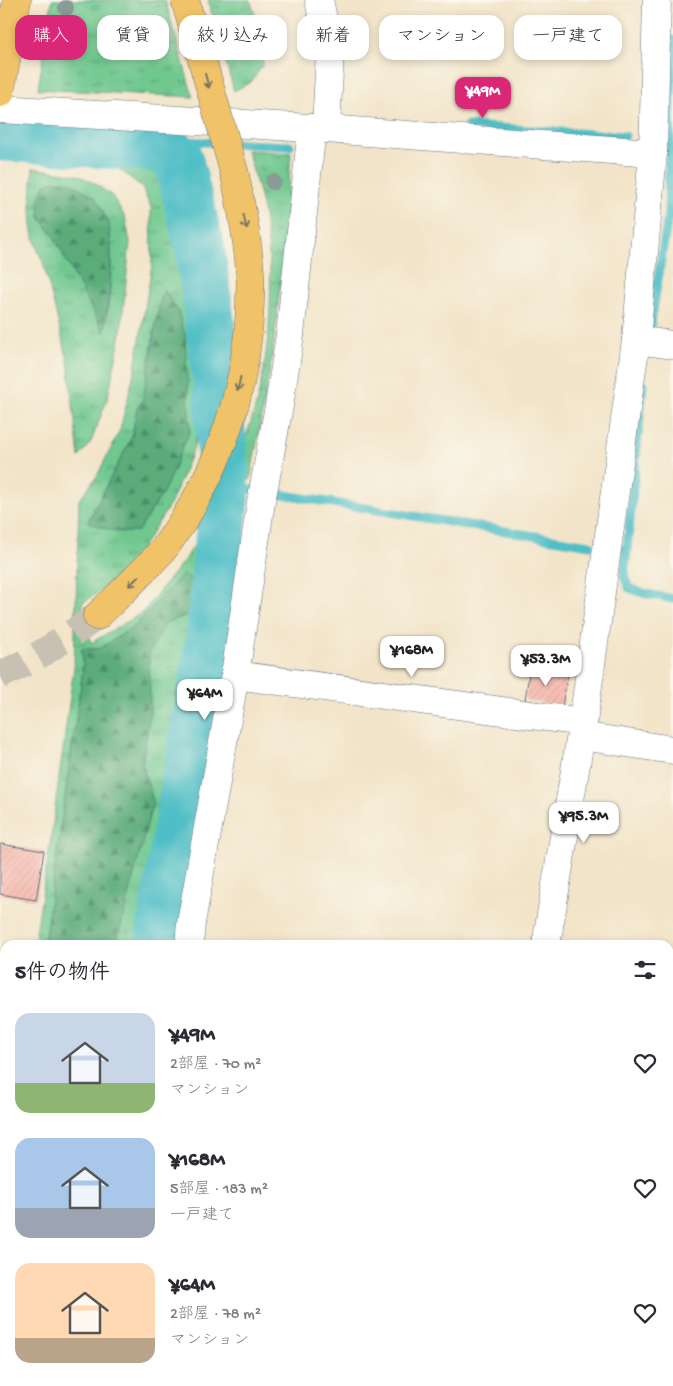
<!DOCTYPE html>
<html lang="ja">
<meta charset="utf-8">
<style>
body{margin:0;font-family:"Gochi Hand","Klee One",sans-serif;background:#f7f7f7;color:#2b2b33;height:100vh;display:flex;flex-direction:column;font-size:19px;white-space:nowrap}
*{box-sizing:border-box;margin:0}
p{font-size:16px;color:#7c7c81}
.icon{flex:none;width:28px;height:28px;fill:none;stroke:currentColor;stroke-width:2;stroke-linecap:round;stroke-linejoin:round}
.map{position:relative;flex:1;overflow:hidden}
.panel{position:absolute;left:0px;top:940px;width:674px;height:446px;display:flex;flex-direction:column;background:#fff;border-radius:15px 15px 0 0;box-shadow:0 2px 8px #0003}
.panel>*{flex:none}
.hud{position:absolute;left:15px;top:15px;width:644px;height:45px;display:flex;gap:10px}
.price{position:absolute;translate:-50% -42px;padding:0 11px;border-radius:10px;background:#fff;color:#222;font-size:16px;line-height:32px;filter:drop-shadow(0 1px 2px #0008)}
.price::after{content:'';position:absolute;left:50%;top:30px;width:15px;height:11px;margin-left:-8px;background:inherit;clip-path:polygon(0 0,100% 0,50% 100%)}
.price.active{background:#db2777;color:#fff}
ul{padding:0;list-style:none}
li{display:flex;align-items:center;gap:15px;height:125px;padding:0 15px}
li span{display:grid;place-items:center;flex:none;width:140px;height:100px;border-radius:15px;color:#555}
li>.icon{margin-inline-start:auto}
span .icon{width:60px;height:60px;fill:#fffc;stroke-width:1}
li b{font-size:21px}
h2{display:flex;justify-content:space-between;align-items:center;height:60px;padding:0 15px;font-size:21px}
.chip{padding:0 18px;border-radius:15px;background:#fff;box-shadow:0 2px 8px #0003;font-size:18px;line-height:45px}
.chip.active{background:#db2777;color:#fff}
.map>svg:first-child{display:block}
</style>
<div class="map">
<svg width="673" height="1386" viewBox="0 0 673 1386">
<defs>
<pattern id="grass-tufts" width="24" height="20" patternUnits="userSpaceOnUse" patternTransform="scale(1.25)"><rect width="24" height="20" fill="#6fc88f"/><path d="M3 7l-1-3M5 7V3M7 7l1-3M15 17l-1-3M17 17v-4M19 17l1-3" fill="none" stroke="#5aa378"/></pattern>
<pattern id="forest-firs" width="22" height="20" patternUnits="userSpaceOnUse" patternTransform="scale(1.25)"><rect width="22" height="20" fill="#5bac7a"/><path d="M5 1l3.5 6h-7zM16 11l3.5 6h-7z" fill="#4a8c67"/></pattern>
<pattern id="building-hatch" width="6" height="6" patternUnits="userSpaceOnUse" patternTransform="scale(1.25)"><rect width="6" height="6" fill="#f6aea3"/><path d="M-1 1l2-2M0 6l6-6M5 7l2-2" fill="none" stroke="#d2968f"/></pattern>
</defs>
<rect width="100%" height="100%" fill="#fbf7ec"/>
<filter id="ink" filterUnits="userSpaceOnUse"><feTurbulence type="fractalNoise" baseFrequency=".02" numOctaves="2"/><feDisplacementMap in="SourceGraphic" scale="10" xChannelSelector="R" yChannelSelector="G"/><feConvolveMatrix kernelMatrix="1 2 1 2 8 2 1 2 1" color-interpolation-filters="sRGB"/></filter>
<filter id="wash" filterUnits="userSpaceOnUse"><feTurbulence type="fractalNoise" baseFrequency=".0096" numOctaves="4" result="noise"/><feDisplacementMap in="SourceGraphic" scale="20" xChannelSelector="R" yChannelSelector="G"/><feGaussianBlur stdDeviation="1.12" result="paint"/><feColorMatrix in="noise" values="0 0 0 0 0 0 0 0 0 0 0 0 0 0 0 0 0 1.4 0 .05"/><feComposite in="paint" operator="in"/></filter>
<g filter="url(#wash)">
<rect width="100%" height="100%" fill="#f2e4c8"/>
<!-- grass -->
<g fill="url(#grass-tufts)" stroke="#457c76" fill-rule="evenodd">
<polygon points="52,0 165,0 193,97 38,89"/>
<polygon points="208,0 250,0 263,37 263,65 251,82 234,91"/>
<path d="M 247,150 L 291,153 L 283,260 L 273,351 L 250,480 L 233,478 L 234,468 C 243,445 253,420 258,396 C 270,347 273,293 268,243 C 265,211 256,180 247,150 Z"/>
<path d="M 84,156 L 141,160 L 162,167 L 173,191 L 203,395 L 195,444 L 171,503 L 138,554 L 105,588 L 82,603 L 91,643 L 143,612 L 185,559 L 209,523 L 194,655 L 147,945 L 116,945 L 153,801 L 142,765 L 150,712 L 149,652 L 167,622 L 183,575 L 134,627 L 99,649 L 82,649 L 83,670 L 44,945 L 34,945 L 51,838 L 74,667 L 79,500 L 97,476 L 120,430 L 135,369 L 152,265 L 151,207 L 142,187 L 118,168 ZM 164,290 L 190,430 L 179,455 L 98,526 L 88,521 L 132,437 L 137,409 L 143,399 L 159,306 Z"/>
<path d="M 33,168 L 78,175 L 96,184 L 112,196 L 125,217 L 130,242 L 121,333 L 108,397 L 91,442 L 79,457 L 68,361 L 43,262 C 27,230 31,201 33,168 ZM 40,217 L 109,223 C 113,258 111,296 104,331 L 53,235 Z"/>
<polygon points="5,1116 5,1140 0,1157 0,1130"/>
<polygon points="59,1381 80,1381 79,1386 60,1386"/>
</g>
<!-- forest -->
<g fill="url(#forest-firs)" stroke="#3b6e6c">
<polygon points="54,181 69,182 95,197 109,223 111,246 110,284 104,332 53,235 40,217 39,202 45,184"/>
<polygon points="164,290 178,311 185,335 190,430 163,493 138,531 118,532 98,526 88,522 132,437 137,409 143,399 159,306"/>
<polygon points="183,574 192,579 196,597 188,615 167,622 149,652 150,712 142,765 153,801 116,945 44,945 83,670 82,649 99,649 134,627"/>
<polygon points="5,1140 5,1381 59,1381 60,1386 4,1386 0,1370 0,1157"/>
</g>
<g fill="none" stroke-linecap="round" stroke-linejoin="round">
<!-- stream -->
<g stroke="#50bec6" stroke-width="9">
<polyline points="467,126 625,136"/>
<polyline points="667,139 670,139 673,40"/>
<polyline points="670,139 668,216 672,216"/>
<polyline points="168,148 182,141 290,146"/>
<polyline points="650,329 668,216"/>
<polyline points="224,485 590,545"/>
<polyline points="623,549 627,550 624,575 629,588 643,593 673,599"/>
<polyline points="627,550 643,384"/>
<polyline points="669,1232 673,1232"/>
</g>
<!-- river -->
<g stroke="#50bec6" stroke-width="50">
<polyline points="0,136 168,148 178,159 200,248 218,383 224,495 210,641 159,945"/>
<polyline points="90,1386 91,1381"/>
</g>
</g>
<g id="blocks">
<!-- building -->
<g fill="url(#building-hatch)">
<polygon points="530,667 568,674 562,706 525,700"/>
<polygon points="0,844 44,851 36,900 0,894"/>
</g>
</g>
</g>
<g filter="url(#ink)">
<use href="#blocks" fill-opacity="0" stroke="#666e83" stroke-width="1"/>
<g fill="none" stroke-linecap="round" stroke-linejoin="round">
<!-- highway-tunnel -->
<path stroke="#c7c0b3" stroke-width="28" stroke-dasharray="28 14" stroke-linecap="butt" d="M 0,675 C 35,660 66,638 97,616"/>
<defs>
<g id="street">
<polyline points="319,0 330,52 326,129"/>
<polyline points="0,109 326,129 653,153"/>
<polyline points="636,340 673,345"/>
<polyline points="235,675 583,722"/>
<polyline points="581,736 673,750"/>
<polyline points="189,945 191,923 235,675 261,502 279,406 290,335 312,128"/>
<polyline points="546,945 583,722 636,340 653,153 657,0"/>
<polyline points="669,1256 673,1257"/>
<polyline points="115,1386 116,1381"/>
<polyline points="468,1386 469,1381"/>
</g>
<g id="highway">
<polyline points="0,93 17,0"/>
<path d="M 97,616 C 121,593 145,571 166,546 C 171,539 176,531 181,524 C 224,458 248,381 250,302 C 250,292 251,282 250,272 C 248,239 241,207 235,175"/>
</g>
</defs>
<!-- street casing -->
<use href="#street" stroke="#666e83" stroke-width="29"/>
<!-- highway casing -->
<use href="#highway" stroke="#666e83" stroke-width="29"/>
<!-- street -->
<use href="#street" stroke="#fff" stroke-width="28"/>
<!-- highway -->
<use href="#highway" stroke="#f0c369" stroke-width="28"/>
<defs>
<polyline id="highway-bridge" points="185,0 235,175"/>
</defs>
<!-- highway-bridge casing -->
<use href="#highway-bridge" stroke="#666e83" stroke-width="29" stroke-linecap="butt"/>
<!-- highway-bridge -->
<use href="#highway-bridge" stroke="#f0c369" stroke-width="28"/>
</g>
<!-- trees -->
<g fill="#8a9a96">
<circle cx="66" cy="8" r="8"/>
<circle cx="273" cy="182" r="8"/>
</g>
<!-- one-way arrows -->
<defs><path id="oneway-shaft" d="M-6 0H5M1.5-3L5.5 0L1.5 3" fill="none" stroke-width="1.6" stroke-linecap="round" stroke-linejoin="round" transform="scale(1.25)"/></defs>
<g stroke="#7b7263">
<use href="#oneway-shaft" transform="translate(207 81) rotate(75)"/>
<use href="#oneway-shaft" transform="translate(245 222) rotate(78)"/>
<use href="#oneway-shaft" transform="translate(239 384) rotate(102)"/>
<use href="#oneway-shaft" transform="translate(134 581) rotate(135)"/>
</g>
</g>
</svg>
<b class="price active" style="left:483px;top:119px">¥49M</b>
<b class="price" style="left:412px;top:678px">¥168M</b>
<b class="price" style="left:546px;top:687px">¥53.3M</b>
<b class="price" style="left:205px;top:721px">¥64M</b>
<b class="price" style="left:584px;top:844px">¥95.3M</b>
<div class="hud">
<a class="chip active">購入</a>
<a class="chip">賃貸</a>
<a class="chip">絞り込み</a>
<a class="chip">新着</a>
<a class="chip">マンション</a>
<a class="chip">一戸建て</a>
</div>
<section class="panel">
<h2>5件の物件<svg class="icon" aria-label="filters" viewBox="0 0 24 24"><path d="M4 7h16M4 17h16"/><circle cx="9" cy="7" r="2"/><circle cx="15" cy="17" r="2"/></svg></h2>
<ul>
<li><span style="background:linear-gradient(#c9d6e8 70%,#8fb573 0)"><svg class="icon" aria-label="home" viewBox="0 0 24 24"><path d="M3 11l9-7 9 7M6 9v11h12V9"/></svg></span><div><b>¥49M</b><p>2部屋 · 70 m²</p><p>マンション</p></div><svg class="icon" aria-label="heart" viewBox="0 0 24 24"><path d="M12 20l-8-8c-3-5 5-10 8-4 3-6 11-1 8 4z"/></svg></li>
<li><span style="background:linear-gradient(#a9c7e8 70%,#9aa5b1 0)"><svg class="icon" aria-label="home" viewBox="0 0 24 24"><path d="M3 11l9-7 9 7M6 9v11h12V9"/></svg></span><div><b>¥168M</b><p>5部屋 · 183 m²</p><p>一戸建て</p></div><svg class="icon" aria-label="heart" viewBox="0 0 24 24"><path d="M12 20l-8-8c-3-5 5-10 8-4 3-6 11-1 8 4z"/></svg></li>
<li><span style="background:linear-gradient(#ffd9b3 75%,#b9a48a 0)"><svg class="icon" aria-label="home" viewBox="0 0 24 24"><path d="M3 11l9-7 9 7M6 9v11h12V9"/></svg></span><div><b>¥64M</b><p>2部屋 · 78 m²</p><p>マンション</p></div><svg class="icon" aria-label="heart" viewBox="0 0 24 24"><path d="M12 20l-8-8c-3-5 5-10 8-4 3-6 11-1 8 4z"/></svg></li>
</ul>
</section>
</div>
